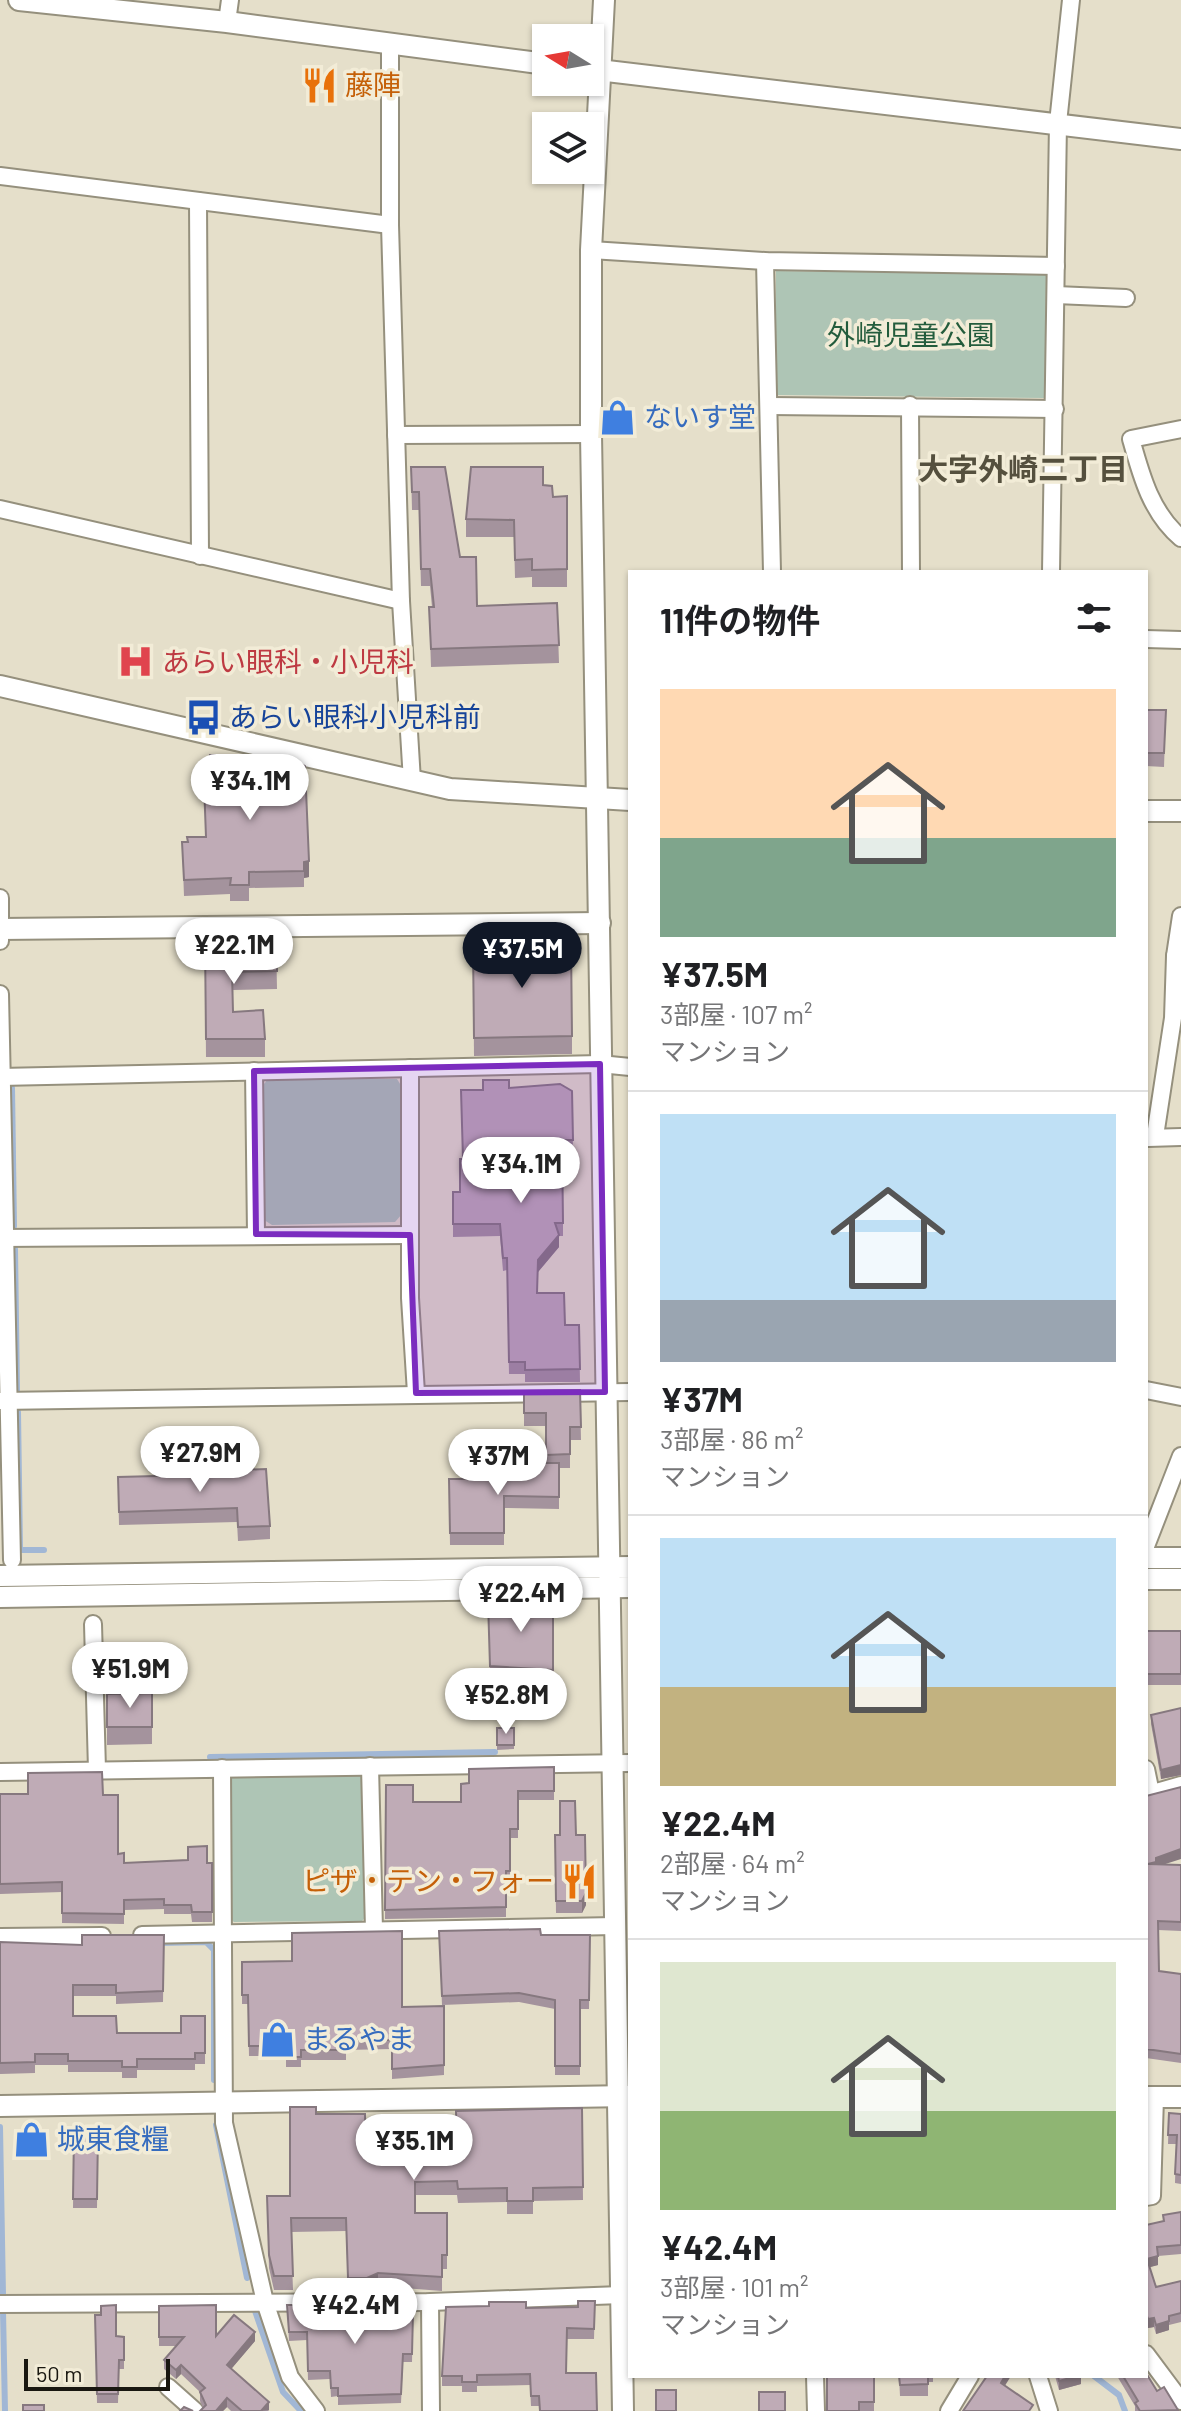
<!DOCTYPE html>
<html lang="ja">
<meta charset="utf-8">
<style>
body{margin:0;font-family:Barlow,"Noto Sans JP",sans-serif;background:#f6f6f6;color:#202124;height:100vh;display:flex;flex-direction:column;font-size:30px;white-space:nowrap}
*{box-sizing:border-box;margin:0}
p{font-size:26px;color:#757577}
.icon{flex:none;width:44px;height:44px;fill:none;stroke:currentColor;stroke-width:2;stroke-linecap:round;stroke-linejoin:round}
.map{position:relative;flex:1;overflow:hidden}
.panel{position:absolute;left:628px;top:570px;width:520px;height:1808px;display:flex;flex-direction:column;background:#fff;border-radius:0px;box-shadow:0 2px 6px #0004}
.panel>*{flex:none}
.needle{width:52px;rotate:281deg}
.buttons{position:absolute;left:532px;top:24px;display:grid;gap:16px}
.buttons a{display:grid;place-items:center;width:72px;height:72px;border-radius:0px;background:#fff;box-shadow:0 2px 6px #0004;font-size:40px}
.scale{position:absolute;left:24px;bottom:20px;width:146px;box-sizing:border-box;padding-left:8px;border:4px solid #191710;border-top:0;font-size:22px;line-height:28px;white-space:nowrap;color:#191710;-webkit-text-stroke:6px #f2ecd7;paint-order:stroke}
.price{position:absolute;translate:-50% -68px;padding:0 18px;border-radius:28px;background:#fff;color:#222;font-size:26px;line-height:52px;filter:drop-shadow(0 2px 4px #0008)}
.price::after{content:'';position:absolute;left:50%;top:48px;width:24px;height:18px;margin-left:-12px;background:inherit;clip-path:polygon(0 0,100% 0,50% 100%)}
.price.current{background:#111827;color:#fff}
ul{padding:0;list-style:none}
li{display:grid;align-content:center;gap:16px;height:424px;padding:0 32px}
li+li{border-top:2px solid #e0e0e0}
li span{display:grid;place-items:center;height:248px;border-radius:0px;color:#555}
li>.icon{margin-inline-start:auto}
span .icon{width:144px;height:144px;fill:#fffc;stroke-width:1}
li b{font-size:34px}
h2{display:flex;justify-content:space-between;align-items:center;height:96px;padding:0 32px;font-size:34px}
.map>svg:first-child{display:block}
</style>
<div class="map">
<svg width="1181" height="2411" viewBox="0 0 1181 2411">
<rect width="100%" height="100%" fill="#e5dfca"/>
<!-- green -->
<g fill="#aec5b5">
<polygon points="776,271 1046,274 1045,398 775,395"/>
<polygon points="268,1079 397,1079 402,1087 402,1214 395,1222 272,1225 261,1218 260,1089"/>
<polygon points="359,1775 365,1780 368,1915 362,1921 234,1922 229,1918 227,1782 233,1776"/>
</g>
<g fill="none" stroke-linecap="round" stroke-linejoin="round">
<!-- stream -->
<g stroke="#a1b7d5" stroke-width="6">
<polyline points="12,1088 14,1226"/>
<polyline points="15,1249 17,1392"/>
<polyline points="18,1412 20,1550 44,1550"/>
<polyline points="103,1647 104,1690"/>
<polyline points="210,1757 495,1752"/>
<polyline points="159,1943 206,1942 214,1950 214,2080"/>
<polyline points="216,2125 247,2278"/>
<polyline points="0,2127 3,2295"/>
<polyline points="254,2308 283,2392 301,2411"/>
<polyline points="3,2311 5,2411"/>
<polyline points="1094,2376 1119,2395 1125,2411"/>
</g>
<defs>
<g id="minor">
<polyline points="227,22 230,0"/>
<polyline points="390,44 390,225 401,601 412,781"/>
<polyline points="0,176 390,225"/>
<polyline points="198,201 200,556"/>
<polyline points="591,250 765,261 1056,266"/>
<polyline points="765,261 772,572"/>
<polyline points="1056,295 1126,298"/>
<polyline points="910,405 911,572"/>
<polyline points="769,406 1055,409"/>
<path d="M 1181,429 L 1131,439 C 1141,475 1151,513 1181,538"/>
<polyline points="396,435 591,434"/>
<polyline points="0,509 401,601"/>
<polyline points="1051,572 1058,123 1071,0"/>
<polyline points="1146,639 1181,640"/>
<polyline points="0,898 0,941"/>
<polyline points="1181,916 1175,956 1181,960"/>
<polyline points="0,994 12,1560"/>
<polyline points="410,1068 410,1298 416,1393"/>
<polyline points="254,1071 256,1234"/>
<polyline points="0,1077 600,1064 630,1067"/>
<polyline points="1155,1136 1173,1018 1175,956"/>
<polyline points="1148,1138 1181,1137"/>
<polyline points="0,1238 410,1235"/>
<polyline points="1146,1390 1181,1397"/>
<polyline points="0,1401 630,1392"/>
<polyline points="1146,1546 1181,1456"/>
<polyline points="93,1624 97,1770"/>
<polyline points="370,1766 374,1930"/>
<polyline points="222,1768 224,2123 265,2302 290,2377 316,2411"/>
<polyline points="1146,1769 1151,1793"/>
<polyline points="0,1772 630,1763"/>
<polyline points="1146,1795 1181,1785"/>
<polyline points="142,1935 615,1926"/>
<polyline points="0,1937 102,1936"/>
<polyline points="1146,2197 1152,2196 1155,2097"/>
<polyline points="430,2302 431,2411"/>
<polyline points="0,2304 430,2302 621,2295"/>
<polyline points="1146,2354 1181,2401"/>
<polyline points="815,2376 816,2411"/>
<polyline points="1038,2376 1049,2411"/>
<polyline points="168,2387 195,2411"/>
<polyline points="949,2411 970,2376"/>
</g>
<g id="tertiary">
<polyline points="19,0 227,22 546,64"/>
<polyline points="604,0 591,250 591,434 623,2411"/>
<polyline points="590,69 1181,139"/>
<polyline points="0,686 450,789 630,800"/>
<polyline points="1146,811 1181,811"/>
<polyline points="0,929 600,923"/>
<polyline points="1146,1558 1181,1558"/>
<polyline points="0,1576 630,1567"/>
<polyline points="1146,1579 1181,1579"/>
<polyline points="0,1597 630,1587"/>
<polyline points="1146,2097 1181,2097"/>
<polyline points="0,2106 630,2096"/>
</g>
</defs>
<!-- minor casing -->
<use href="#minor" stroke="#95907d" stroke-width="20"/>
<!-- tertiary casing -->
<use href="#tertiary" stroke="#95907d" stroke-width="24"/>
<!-- minor -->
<use href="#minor" stroke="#fff" stroke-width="16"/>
<!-- tertiary -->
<use href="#tertiary" stroke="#fff" stroke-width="20"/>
</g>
<!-- wall -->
<g fill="#a4939d">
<polygon points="411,467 460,557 477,606 557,603 559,663 431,667 429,607 432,607 430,586 421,586 419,510 412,510"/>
<polygon points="543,485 553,497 567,496 567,587 532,587 532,577 515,578 514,537 466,537 466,519"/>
<polygon points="1146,710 1166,710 1164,767 1146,766"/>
<polygon points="210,755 249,767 309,877 304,878 304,887 249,888 249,901 230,901 230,894 184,896 182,842 187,842 187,837 205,837 206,764 210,764"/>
<polygon points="276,939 277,989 233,990 233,1012 265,1039 265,1057 206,1057 205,941"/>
<polygon points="473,945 572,1036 572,1054 474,1056"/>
<polygon points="509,1088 572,1091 573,1152 563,1152 563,1236 559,1236 559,1247 538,1272 537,1293 565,1325 579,1325 580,1382 525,1382 525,1374 509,1374 507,1270 503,1271 500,1236 453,1237 453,1192 460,1192 463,1159 483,1090"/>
<polygon points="580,1390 581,1440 570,1440 570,1468 559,1468 559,1509 504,1508 504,1545 450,1545 449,1479 512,1479 546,1463 546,1426 524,1426 524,1391"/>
<polygon points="235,1474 270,1526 270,1539 238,1541 237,1522 119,1525 118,1477"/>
<polygon points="553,1599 553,1682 490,1678 488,1601"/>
<rect x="1146" y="1631" width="35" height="54"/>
<polygon points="152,1693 152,1744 107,1745 107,1694"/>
<polygon points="1181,1708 1181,1775 1161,1779 1151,1724 1151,1715"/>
<polygon points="497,1728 514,1728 514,1749 497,1750"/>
<polygon points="554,1767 554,1800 518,1800 518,1838 510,1838 510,1881 506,1880 506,1917 385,1919 386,1785 413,1802 461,1802 469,1783"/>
<polygon points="0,1794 103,1795 118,1854 124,1863 212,1863 212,1922 192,1922 191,1914 164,1914 164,1909 124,1910 124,1924 62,1923 62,1892 0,1894"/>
<polygon points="1146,1796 1163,1865 1181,1865 1181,1931 1158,1930 1159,1971 1181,1974 1181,2063 1146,2058"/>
<polygon points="555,1835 576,1835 586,1905 582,1913 556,1913"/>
<polygon points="439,1931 541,1935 590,1935 589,2009 580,2009 580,2075 555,2075 555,2009 519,2002 442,2005"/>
<polygon points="164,1935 163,2002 116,2004 116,1996 73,1996 73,2016 117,2033 181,2033 205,2016 205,2064 195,2064 195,2070 137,2070 137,2078 122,2078 122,2072 68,2072 68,2065 35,2065 35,2073 0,2074 0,1942 82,1945"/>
<polygon points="242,1962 402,2007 444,2006 444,2075 392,2079 392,2049 346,2050 346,2060 301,2060 301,2067 286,2067 286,2056 249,2056 248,2004 242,2004"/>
<polygon points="582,2108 583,2200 533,2201 533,2214 507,2214 507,2202 458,2203 457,2195 415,2195 415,2213 447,2213 447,2269 442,2269 442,2291 378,2286 367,2291 348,2291 346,2231 291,2232 293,2290 274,2290 269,2268 267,2196 290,2196 316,2114 366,2153 457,2153"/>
<polygon points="1169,2113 1181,2114 1181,2184 1175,2183 1176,2144 1168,2144"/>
<polygon points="74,2133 98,2133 97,2208 73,2208"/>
<polygon points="1181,2212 1181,2254 1158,2256 1158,2265 1149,2267 1156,2287 1181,2281 1181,2322 1169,2325 1169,2330 1156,2334 1154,2327 1148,2328 1146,2322 1146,2225 1163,2221 1163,2215"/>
<polygon points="595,2301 594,2339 567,2339 539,2406 531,2406 530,2385 477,2386 477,2392 462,2392 462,2386 442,2386 442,2376 526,2308 578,2307"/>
<polygon points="287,2305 368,2312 413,2313 412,2362 403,2362 401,2403 338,2405 338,2396 331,2397 330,2379 308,2380 307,2340 289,2341"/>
<polygon points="159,2306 216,2336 255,2341 231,2369 269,2411 231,2411 227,2407 223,2411 200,2411 203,2408 200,2401 200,2392 181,2374 176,2379 164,2369 164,2360 177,2346 159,2346"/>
<polygon points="95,2315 116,2336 124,2337 124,2369 119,2369 118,2403 97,2403"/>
<polygon points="874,2376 874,2411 827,2411"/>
<polygon points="899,2376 933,2376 933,2382 928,2382 928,2396 900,2396"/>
<polygon points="1055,2376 1081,2376 1081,2384 1059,2390"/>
<polygon points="1117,2376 1146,2376 1157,2391 1178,2411 1135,2411 1135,2406"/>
</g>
<!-- shaded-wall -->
<g fill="#86787f">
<polygon points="309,861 309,877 304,878 304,862"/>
<polygon points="559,1235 559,1247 538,1272 538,1260"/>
<polygon points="1181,1765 1181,1775 1161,1779 1161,1770"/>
<polygon points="1181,1849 1181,1859 1156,1867 1148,1864 1156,1858"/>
<polygon points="586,1893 586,1905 582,1913 582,1901"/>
<polygon points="1158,2256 1158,2265 1147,2268 1147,2259"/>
<polygon points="378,2273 378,2286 367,2291 367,2278"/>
<polygon points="1154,2318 1154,2327 1148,2328 1148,2319"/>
<polygon points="1169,2321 1169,2330 1156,2334 1156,2325"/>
<polygon points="255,2332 255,2341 227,2374 227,2365"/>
<polygon points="181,2365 181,2374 176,2379 176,2370"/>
<polygon points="1005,2376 1011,2376 1001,2392 1001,2383"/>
<polygon points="1077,2376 1081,2376 1081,2384 1059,2390 1059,2381"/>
<polygon points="227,2398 227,2407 223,2411 216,2411"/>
<polygon points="269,2402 269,2410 261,2411"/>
</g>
<!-- building -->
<g fill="#bfabb6" stroke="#86787f" stroke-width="2">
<polygon points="411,467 445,467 460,557 476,557 477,606 557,603 559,645 431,649 429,607 434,607 430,569 421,569 419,492 412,492"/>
<polygon points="471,467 543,467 543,485 552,486 553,497 567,496 567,569 532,570 532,559 515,560 514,520 466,519"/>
<polygon points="1146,710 1166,710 1164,753 1146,753"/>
<polygon points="210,755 249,756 249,767 280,766 294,760 305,766 309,861 304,862 304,871 249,872 249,885 230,885 231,878 184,880 182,842 188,842 187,837 206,837 204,783 207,783 206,764 211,764"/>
<polygon points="276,939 277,971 232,972 233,1012 263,1010 265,1039 206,1039 205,941"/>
<polygon points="571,943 572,1036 474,1038 473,945"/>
<polygon points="483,1080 509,1080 509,1088 560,1084 572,1091 573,1140 562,1140 563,1223 555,1223 559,1235 538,1260 537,1293 564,1293 565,1325 579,1325 580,1369 525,1370 525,1362 509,1362 507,1258 503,1258 500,1224 453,1224 453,1192 460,1192 460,1159 463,1159 461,1090 483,1090"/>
<polygon points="580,1390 581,1427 570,1427 570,1454 546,1455 546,1413 524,1413 524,1391"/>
<polygon points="512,1463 559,1463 559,1497 504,1496 504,1533 450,1533 449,1479 512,1479"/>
<polygon points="266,1469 270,1526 238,1527 237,1508 119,1512 118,1477 235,1474 235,1470"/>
<polygon points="553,1599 553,1670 490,1666 488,1601"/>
<rect x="1146" y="1631" width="35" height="43"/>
<polygon points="152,1693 152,1727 107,1727 107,1694"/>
<polygon points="1181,1708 1181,1765 1161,1770 1151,1715"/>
<rect x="497" y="1728" width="17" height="17"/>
<polygon points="554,1767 554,1791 518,1791 518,1829 510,1829 510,1871 506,1871 506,1907 385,1910 386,1785 413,1785 413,1802 461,1802 461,1784 469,1783 469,1769"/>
<polygon points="102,1772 103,1795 118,1795 118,1854 124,1853 124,1863 188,1860 188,1847 207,1846 207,1863 212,1863 212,1912 192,1912 191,1905 164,1905 164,1899 124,1900 124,1914 62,1913 62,1882 0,1884 0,1794 28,1794 28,1773"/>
<polygon points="1181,1787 1181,1849 1156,1858 1156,1862 1148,1864 1181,1865 1181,1922 1158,1921 1159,1971 1181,1974 1181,2054 1146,2049 1146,2053 1146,1796"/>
<polygon points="560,1801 575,1801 576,1835 585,1835 586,1893 582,1901 556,1901 555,1835 560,1835"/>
<polygon points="540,1929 541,1935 590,1935 589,2000 580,2000 580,2066 555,2066 555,2000 519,1993 442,1996 439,1931"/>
<polygon points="402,1931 402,2007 444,2006 444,2065 392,2069 392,2040 346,2040 346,2050 301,2050 301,2057 286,2057 286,2046 249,2046 248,1995 242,1995 242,1962 292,1961 292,1933"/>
<polygon points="82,1935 164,1935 163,1991 116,1993 116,1985 73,1985 73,2016 116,2016 117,2033 181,2033 181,2016 205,2016 205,2053 195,2053 195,2059 137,2059 137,2067 122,2067 122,2061 68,2061 68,2054 35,2054 35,2062 0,2063 0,1942 82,1945"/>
<polygon points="290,2107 316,2107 316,2114 365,2114 366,2153 457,2153 456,2111 582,2108 583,2187 533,2188 533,2201 507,2201 507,2188 458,2189 457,2181 415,2182 415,2213 447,2213 447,2255 442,2255 442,2277 378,2273 367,2278 348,2278 346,2218 291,2218 293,2276 274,2276 269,2255 267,2196 290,2196"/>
<polygon points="1169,2113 1181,2114 1181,2175 1175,2174 1177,2135 1168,2135"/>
<polygon points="74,2133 98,2133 97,2199 73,2199"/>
<polygon points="1181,2212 1181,2245 1157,2247 1158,2256 1147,2259 1156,2287 1181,2281 1181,2313 1169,2316 1169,2321 1156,2325 1154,2318 1148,2319 1146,2313 1146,2225 1164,2221 1163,2215"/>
<polygon points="578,2301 595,2301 594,2329 567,2328 566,2373 596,2373 597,2411 540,2411 539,2396 531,2396 530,2374 477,2375 477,2382 462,2382 462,2376 442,2376 446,2307 489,2306 489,2302 526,2302 526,2308 578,2307"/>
<polygon points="116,2305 116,2336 124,2337 124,2360 119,2360 118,2394 97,2394 95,2315 101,2315 101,2306"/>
<polygon points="216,2305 216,2336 234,2315 255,2332 227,2365 269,2402 261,2411 242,2411 227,2398 216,2411 200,2411 206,2405 200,2392 205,2388 181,2365 176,2370 164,2360 184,2337 159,2337 159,2306"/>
<polygon points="287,2305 368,2305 368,2312 413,2313 412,2354 403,2354 401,2394 338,2396 338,2388 331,2388 330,2371 308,2371 307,2332 289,2332"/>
<polygon points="1146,2373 1157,2391 1164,2387 1178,2410 1140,2411 1135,2403 1138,2401 1123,2376 1146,2376"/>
<polygon points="874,2376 874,2402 859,2402 859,2411 827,2411 827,2377"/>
<polygon points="899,2376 928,2376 928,2384 900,2385"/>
<polygon points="987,2376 1005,2376 1001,2383 1033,2405 1029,2411 963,2411"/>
<polygon points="1058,2376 1077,2376 1059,2381"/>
<rect x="656" y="2390" width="20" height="21"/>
<rect x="759" y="2392" width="26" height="19"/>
<rect x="23" y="2405" width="21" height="6"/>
<polygon points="184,2407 193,2411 180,2411"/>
</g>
<!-- marked area -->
<path fill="#7b2cbf" fill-opacity="0.2" stroke="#7b2cbf" stroke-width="6" stroke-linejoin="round" d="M 600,1064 L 605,1392 L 416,1393 L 410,1235 L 256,1234 L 254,1071 Z"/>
<!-- icons -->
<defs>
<symbol id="restaurant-bare" viewBox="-9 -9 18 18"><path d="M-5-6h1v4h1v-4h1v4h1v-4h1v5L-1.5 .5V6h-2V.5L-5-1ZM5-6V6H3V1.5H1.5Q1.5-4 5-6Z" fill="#e8710a" stroke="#f2ecd7" stroke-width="2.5" paint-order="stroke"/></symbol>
<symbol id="shop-bare" viewBox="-9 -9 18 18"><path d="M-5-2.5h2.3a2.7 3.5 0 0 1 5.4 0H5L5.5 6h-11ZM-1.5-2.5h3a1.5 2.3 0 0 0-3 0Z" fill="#3f7fe0" stroke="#f2ecd7" stroke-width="2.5" paint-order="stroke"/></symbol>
<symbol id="hospital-bare" viewBox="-9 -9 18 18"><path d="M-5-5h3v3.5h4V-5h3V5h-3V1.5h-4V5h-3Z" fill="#e0444e" stroke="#f2ecd7" stroke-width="2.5" paint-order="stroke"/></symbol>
<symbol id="bus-bare" viewBox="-9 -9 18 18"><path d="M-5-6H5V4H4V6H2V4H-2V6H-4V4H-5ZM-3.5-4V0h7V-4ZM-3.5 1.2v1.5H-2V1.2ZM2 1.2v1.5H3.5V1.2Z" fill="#1a4fb4" stroke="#f2ecd7" stroke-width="2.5" paint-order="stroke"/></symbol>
</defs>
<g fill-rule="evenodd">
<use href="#restaurant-bare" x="294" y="60" width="51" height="51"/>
<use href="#shop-bare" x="592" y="392" width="51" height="51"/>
<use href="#hospital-bare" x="110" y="636" width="51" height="51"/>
<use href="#bus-bare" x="178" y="692" width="51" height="51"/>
<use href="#restaurant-bare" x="554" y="1856" width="51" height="51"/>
<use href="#shop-bare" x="252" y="2014" width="51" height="51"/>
<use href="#shop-bare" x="6" y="2114" width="51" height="51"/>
</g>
<g text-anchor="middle" stroke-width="7" stroke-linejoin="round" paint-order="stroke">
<!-- food labels -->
<g font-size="28" fill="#c56008" stroke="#f2ecd7" text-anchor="start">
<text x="345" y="95">藤陣</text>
<text x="554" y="1891" text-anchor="end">ピザ・テン・フォー</text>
</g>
<!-- park labels -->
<g font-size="28" fill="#235c3c" stroke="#f2ecd7">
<text x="911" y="345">外崎児童公園</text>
</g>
<!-- shop labels -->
<g font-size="28" fill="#366cbe" stroke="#f2ecd7" text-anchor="start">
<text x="644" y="427">ないす堂</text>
<text x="303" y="2049">まるやま</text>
<text x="57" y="2149">城東食糧</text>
</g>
<!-- health labels -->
<g font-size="28" fill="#be3a42" stroke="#f2ecd7" text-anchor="start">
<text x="162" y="672">あらい眼科・小児科</text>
</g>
<!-- transit labels -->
<g font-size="28" fill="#164399" stroke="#f2ecd7" text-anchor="start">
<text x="229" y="727">あらい眼科小児科前</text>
</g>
<!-- neighbourhood labels -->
<g font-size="30" font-weight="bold" fill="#55503e" stroke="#f2ecd7">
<text x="1023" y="480">大字外崎二丁目</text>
</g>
</g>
</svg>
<div class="buttons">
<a><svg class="needle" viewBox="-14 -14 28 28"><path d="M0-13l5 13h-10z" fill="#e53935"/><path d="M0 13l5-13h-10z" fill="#757577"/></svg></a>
<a><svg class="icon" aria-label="layers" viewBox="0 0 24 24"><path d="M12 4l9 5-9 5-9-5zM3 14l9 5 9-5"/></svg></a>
</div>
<div class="scale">50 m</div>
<b class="price" style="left:250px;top:822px">¥34.1M</b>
<b class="price" style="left:234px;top:986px">¥22.1M</b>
<b class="price current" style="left:522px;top:990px">¥37.5M</b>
<b class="price" style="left:521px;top:1205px">¥34.1M</b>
<b class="price" style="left:200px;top:1494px">¥27.9M</b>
<b class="price" style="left:498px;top:1497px">¥37M</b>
<b class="price" style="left:521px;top:1634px">¥22.4M</b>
<b class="price" style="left:130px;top:1710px">¥51.9M</b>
<b class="price" style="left:506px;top:1736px">¥52.8M</b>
<b class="price" style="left:414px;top:2182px">¥35.1M</b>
<b class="price" style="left:355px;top:2346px">¥42.4M</b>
<section class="panel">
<h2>11件の物件<svg class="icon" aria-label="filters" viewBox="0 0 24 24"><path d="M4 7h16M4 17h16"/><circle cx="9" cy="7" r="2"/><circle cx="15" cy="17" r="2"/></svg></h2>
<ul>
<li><span style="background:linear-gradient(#ffd9b3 60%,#7fa58c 0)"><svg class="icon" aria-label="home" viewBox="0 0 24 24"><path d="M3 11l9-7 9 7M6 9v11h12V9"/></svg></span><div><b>¥37.5M</b><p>3部屋 · 107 m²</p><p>マンション</p></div></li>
<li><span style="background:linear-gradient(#bfe0f5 75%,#9aa5b1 0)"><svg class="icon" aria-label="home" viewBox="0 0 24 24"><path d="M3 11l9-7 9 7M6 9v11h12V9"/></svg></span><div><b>¥37M</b><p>3部屋 · 86 m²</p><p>マンション</p></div></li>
<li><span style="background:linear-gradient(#bfe0f5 60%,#c2b280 0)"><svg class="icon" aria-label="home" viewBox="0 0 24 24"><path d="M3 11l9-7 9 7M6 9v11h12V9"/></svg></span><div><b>¥22.4M</b><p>2部屋 · 64 m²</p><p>マンション</p></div></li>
<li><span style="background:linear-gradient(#dfe7d0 60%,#8fb573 0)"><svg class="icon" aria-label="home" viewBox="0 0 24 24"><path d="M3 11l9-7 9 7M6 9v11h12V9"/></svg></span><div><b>¥42.4M</b><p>3部屋 · 101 m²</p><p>マンション</p></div></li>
</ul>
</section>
</div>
